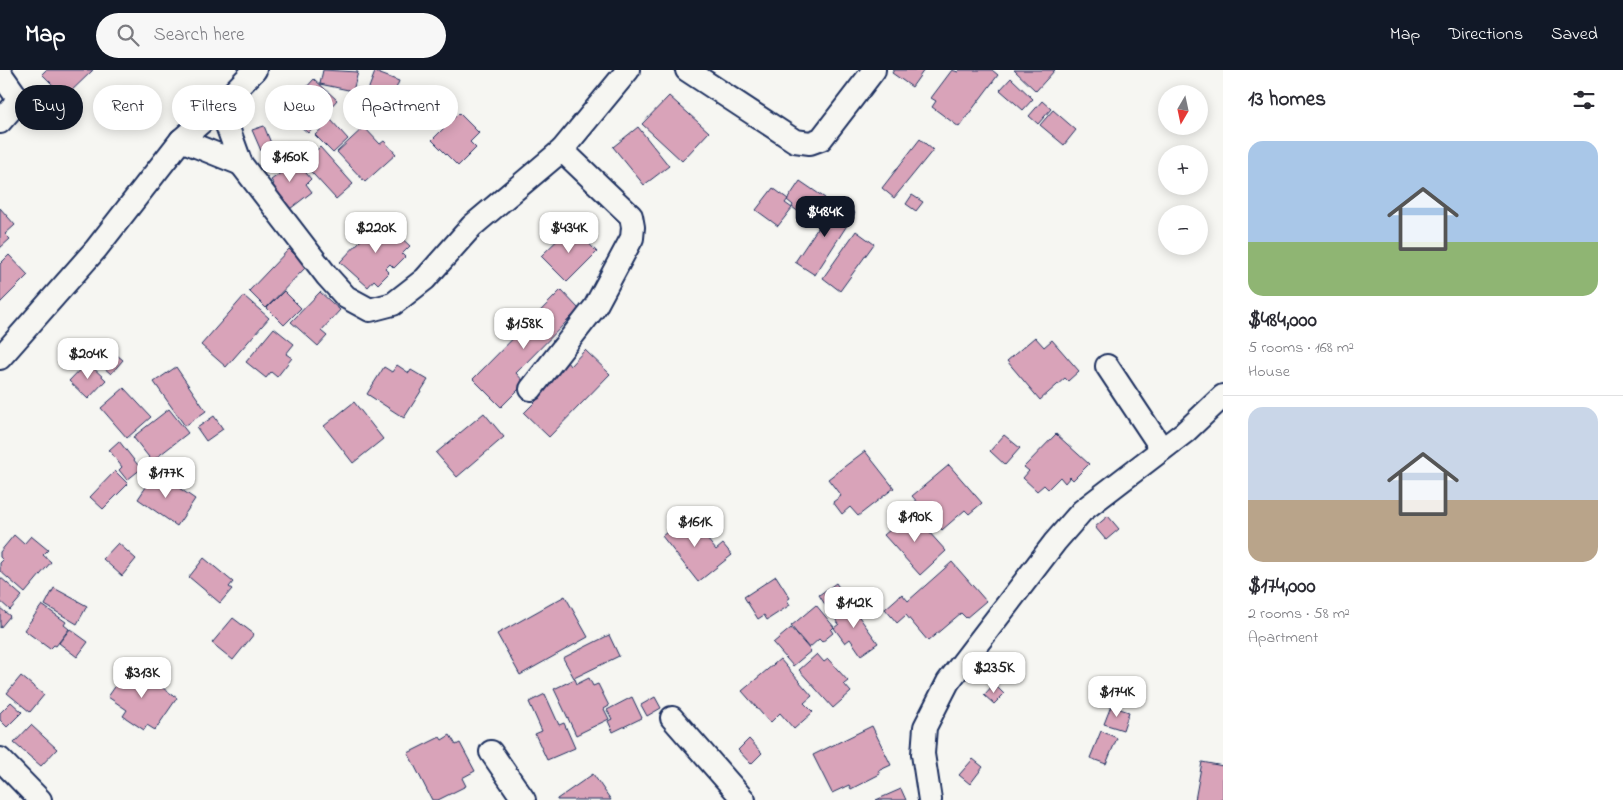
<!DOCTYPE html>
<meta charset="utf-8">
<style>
body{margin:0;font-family:"Indie Flower",sans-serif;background:#f7f7f7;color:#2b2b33;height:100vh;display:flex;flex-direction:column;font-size:19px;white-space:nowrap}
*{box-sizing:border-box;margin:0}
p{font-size:16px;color:#7c7c81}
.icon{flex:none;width:28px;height:28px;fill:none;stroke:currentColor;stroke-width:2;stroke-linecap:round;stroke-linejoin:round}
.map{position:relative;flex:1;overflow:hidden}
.details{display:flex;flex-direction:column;background:#fff;width:400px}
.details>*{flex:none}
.banner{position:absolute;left:15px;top:15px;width:475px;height:45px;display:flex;gap:10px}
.needle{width:32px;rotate:189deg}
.fabs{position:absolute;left:1158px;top:15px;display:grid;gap:10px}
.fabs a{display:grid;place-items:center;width:50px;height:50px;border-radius:50%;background:#fff;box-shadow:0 2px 12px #0003;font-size:25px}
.price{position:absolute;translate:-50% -42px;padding:0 11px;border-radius:10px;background:#fff;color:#222;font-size:16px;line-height:32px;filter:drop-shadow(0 1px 2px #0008)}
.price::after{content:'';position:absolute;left:50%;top:30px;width:15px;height:11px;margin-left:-8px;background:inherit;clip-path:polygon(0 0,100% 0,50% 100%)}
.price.on{background:#111827;color:#fff}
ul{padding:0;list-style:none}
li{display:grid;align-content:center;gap:10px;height:265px;padding:0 25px}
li+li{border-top:1px solid #e1e1e2}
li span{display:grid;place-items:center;height:155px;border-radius:15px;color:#555}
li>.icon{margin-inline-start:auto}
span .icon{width:90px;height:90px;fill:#fffc;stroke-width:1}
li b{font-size:21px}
h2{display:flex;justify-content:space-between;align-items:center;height:60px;padding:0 25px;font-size:21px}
.chip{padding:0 18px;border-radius:22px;background:#fff;box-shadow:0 2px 12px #0003;font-size:18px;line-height:45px}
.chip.on{background:#111827;color:#fff}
header{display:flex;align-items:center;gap:30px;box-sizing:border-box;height:70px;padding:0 25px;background:#111827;color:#fff}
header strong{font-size:24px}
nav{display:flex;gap:28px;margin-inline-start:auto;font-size:18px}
.search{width:350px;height:45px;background:#f7f7f7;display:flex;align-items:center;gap:12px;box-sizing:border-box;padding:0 18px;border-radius:28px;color:#7c7c81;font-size:19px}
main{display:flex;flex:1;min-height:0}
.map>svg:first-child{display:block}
</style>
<header>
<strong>Map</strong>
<div class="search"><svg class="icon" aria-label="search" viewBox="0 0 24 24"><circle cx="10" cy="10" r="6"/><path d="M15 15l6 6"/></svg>Search here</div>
<nav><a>Map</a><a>Directions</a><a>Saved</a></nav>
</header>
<main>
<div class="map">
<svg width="1223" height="730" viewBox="0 0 1223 730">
<rect width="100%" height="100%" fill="#f6f6f2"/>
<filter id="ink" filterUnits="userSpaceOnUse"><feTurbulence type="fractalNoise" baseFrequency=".02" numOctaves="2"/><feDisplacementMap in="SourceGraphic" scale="10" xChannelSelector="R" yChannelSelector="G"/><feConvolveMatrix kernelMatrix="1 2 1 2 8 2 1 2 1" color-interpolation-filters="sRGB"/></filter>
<g filter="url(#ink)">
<!-- building -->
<g fill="#d9a3b9" stroke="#1b2f5e">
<polygon points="46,0 93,0 65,27 42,4"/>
<polygon points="323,0 358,2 353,21 320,14"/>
<polygon points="894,0 924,0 912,17 892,3"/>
<polygon points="952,0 958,2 959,0 992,0 998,5 959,57 932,37 936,31 931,28"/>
<polygon points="1014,0 1055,0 1036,21"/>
<polygon points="375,2 399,11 389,37 365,28"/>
<polygon points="1011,8 1033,29 1023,40 1000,20"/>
<polygon points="314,9 337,30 308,63 284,42"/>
<polygon points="669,26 709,62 682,91 642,54"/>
<polygon points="1042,31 1051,39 1038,54 1029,46"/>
<polygon points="1053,40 1076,60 1064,75 1040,55"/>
<polygon points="459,43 479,63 470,72 476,78 458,96 432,70"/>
<polygon points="331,50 348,69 333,83 315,65"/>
<polygon points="264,56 273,78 262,83 252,60"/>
<polygon points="364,57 380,74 384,71 396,84 365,112 337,82"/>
<polygon points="638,57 669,96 644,115 613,77"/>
<polygon points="920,69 933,80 894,128 882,118"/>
<polygon points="320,77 353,114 336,129 303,93"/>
<polygon points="289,82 311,109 306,114 312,122 286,142 268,119 274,114 271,110 282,102 275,94"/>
<polygon points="800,111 825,128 810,150 792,137 793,135 787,130"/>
<polygon points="773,118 788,129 785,133 792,138 778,156 756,140"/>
<polygon points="912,125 923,132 916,141 906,134"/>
<polygon points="836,131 855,143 815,205 795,192"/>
<polygon points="0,138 15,155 5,164 10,169 0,178"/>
<polygon points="381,149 410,176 402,184 405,187 394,198 390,194 385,199 389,203 378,214 374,210 368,217 340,192"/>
<polygon points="572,156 597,182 567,212 541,186"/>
<polygon points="856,161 874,174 840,221 823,208"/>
<polygon points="289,179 307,196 266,238 249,221"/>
<polygon points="9,185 28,205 0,233 0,194"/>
<polygon points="561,220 579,239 516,303 525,313 501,337 473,309"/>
<polygon points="284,221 301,238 284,255 267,238"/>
<polygon points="320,222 340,240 321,261 327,266 318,276 291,252"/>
<polygon points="244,226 269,248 226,297 201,275"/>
<polygon points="274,258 294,274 286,284 292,288 277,307 271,302 266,308 246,292"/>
<polygon points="1035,267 1044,277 1052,270 1079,301 1068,311 1065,308 1040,330 1007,291"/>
<polygon points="106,276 123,290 111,304 94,289"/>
<polygon points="585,280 610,304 549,367 524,343 543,324 539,320 567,292 570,296"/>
<polygon points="87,292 106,310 88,329 69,311"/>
<polygon points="397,295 409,303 411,300 428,310 404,348 367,324 384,297 392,302"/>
<polygon points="176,297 206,341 185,356 154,312"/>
<polygon points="124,318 151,347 127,368 101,338"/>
<polygon points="354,332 383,369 353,393 324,356"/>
<polygon points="169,339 188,363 152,391 133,367"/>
<polygon points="484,343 504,367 457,407 436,383"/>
<polygon points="214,346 223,359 206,371 197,358"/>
<polygon points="1056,364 1089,394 1073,410 1070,407 1065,413 1060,407 1048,419 1044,415 1037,421 1023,408 1029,401 1024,397"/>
<polygon points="1004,365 1020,378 1005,395 990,381"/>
<polygon points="119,371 141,399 127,410 119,400 122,397 109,380"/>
<polygon points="865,381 894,418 858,446 850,437 842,444 833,432 841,426 828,409"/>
<polygon points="949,395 982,433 969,444 965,440 942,460 912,426"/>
<polygon points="115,401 128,414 103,439 90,427"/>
<polygon points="156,402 195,429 177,456 138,429"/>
<polygon points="693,442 704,455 699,459 716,480 723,474 732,485 698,512 662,466"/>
<polygon points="911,442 946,481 920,505 884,465"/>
<polygon points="1108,446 1119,459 1106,470 1095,457"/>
<polygon points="14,465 24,474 31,466 48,480 43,485 51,492 25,523 0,501 0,493 3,490 0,487 0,482"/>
<polygon points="118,473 136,489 122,506 103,489"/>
<polygon points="204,488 233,512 229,517 232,519 220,533 189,507"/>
<polygon points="952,492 986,531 966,548 961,543 928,571 906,545 897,553 885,539 902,524 908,531"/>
<polygon points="776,506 790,528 787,530 790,535 767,550 764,545 758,549 744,527"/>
<polygon points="0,507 22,526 10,540 0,531"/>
<polygon points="836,513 849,532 831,544 819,525"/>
<polygon points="54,518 87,536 77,554 45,535"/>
<polygon points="565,526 588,567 520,605 497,564"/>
<polygon points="849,533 878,573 861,585 850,569 845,573 834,558 839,554 832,545"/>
<polygon points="42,535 66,552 64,555 69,559 56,576 54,575 50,579 24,560"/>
<polygon points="816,535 834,557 831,560 833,563 822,572 819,569 809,578 791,556"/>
<polygon points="0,538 10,546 0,558"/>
<polygon points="233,548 254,564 233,590 212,573"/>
<polygon points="791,558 811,581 793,596 773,573"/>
<polygon points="70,559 88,572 77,587 59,573"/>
<polygon points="609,565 619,586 574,608 563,588"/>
<polygon points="817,584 824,592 828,589 848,611 844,614 851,622 833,638 799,600"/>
<polygon points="780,589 812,626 804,633 813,642 794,659 780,643 770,653 742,621"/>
<polygon points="130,595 177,628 155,660 147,655 144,660 123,646 127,640 108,627"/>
<polygon points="21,606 44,625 30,642 7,623"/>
<polygon points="589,608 593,616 598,614 609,636 604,639 609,649 576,665 554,619 575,609 577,614"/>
<polygon points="994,614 1004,624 994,634 984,625"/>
<polygon points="545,624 559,655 564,653 575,678 547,690 535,664 542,661 529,632"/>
<polygon points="632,627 642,648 613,662 608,651 612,649 607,640"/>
<polygon points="655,627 661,638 647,646 641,635"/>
<polygon points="11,632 22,642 7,657 0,650 0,643"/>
<polygon points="1111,636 1129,642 1123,660 1104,654"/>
<polygon points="31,655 57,679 41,696 14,673"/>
<polygon points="872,656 891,695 878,701 880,704 851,719 849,715 832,723 813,685"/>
<polygon points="1101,661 1117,668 1106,694 1090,688"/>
<polygon points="450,665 456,675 460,673 475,701 462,708 466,716 438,730 432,730 408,683 440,667 442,670"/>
<polygon points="749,669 762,683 751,694 738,680"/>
<polygon points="973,689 983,697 970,714 959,705"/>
<polygon points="1202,692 1223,696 1223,730 1195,730"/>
<polygon points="593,704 611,730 557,730 557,729"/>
<polygon points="901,719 906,730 876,730"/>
</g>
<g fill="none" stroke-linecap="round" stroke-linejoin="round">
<defs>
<g id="minor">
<polyline points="687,0 795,71 810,73 821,69 874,0"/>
<polyline points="0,3 17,27 14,36 0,52"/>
<polyline points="220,36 241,94 327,206 346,227 370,240 393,234 425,209 472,156 562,80 631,146 633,157 632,168 595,237 531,319"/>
<polyline points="181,70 241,94"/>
<polyline points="562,80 628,0"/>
<polyline points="0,288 96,179 181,70 220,36 255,0"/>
<polyline points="1107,296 1162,379"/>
<polyline points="672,648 744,730"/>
<polyline points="491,682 524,730"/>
<polyline points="0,689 40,730"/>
<polyline points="930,730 923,684 925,657 948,612 1055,472 1082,441 1185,362 1223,326"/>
</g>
</defs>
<!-- minor casing -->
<use href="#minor" stroke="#1b2f5e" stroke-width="26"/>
<!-- minor -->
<use href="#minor" stroke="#f6f6f2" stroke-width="22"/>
</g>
</g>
</svg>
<div class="fabs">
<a><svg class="needle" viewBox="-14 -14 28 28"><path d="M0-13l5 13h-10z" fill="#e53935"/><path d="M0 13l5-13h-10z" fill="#7c7c81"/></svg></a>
<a>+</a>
<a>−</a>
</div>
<b class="price" style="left:290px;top:113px">$160K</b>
<b class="price on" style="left:825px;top:168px">$484K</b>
<b class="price" style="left:376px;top:184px">$220K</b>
<b class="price" style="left:569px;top:184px">$434K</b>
<b class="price" style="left:524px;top:280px">$158K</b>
<b class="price" style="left:88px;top:310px">$204K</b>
<b class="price" style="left:166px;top:429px">$177K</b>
<b class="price" style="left:915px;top:473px">$190K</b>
<b class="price" style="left:695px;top:478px">$161K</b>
<b class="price" style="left:854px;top:559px">$142K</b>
<b class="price" style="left:994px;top:624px">$235K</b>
<b class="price" style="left:142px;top:629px">$313K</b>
<b class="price" style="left:1117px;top:648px">$174K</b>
<div class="banner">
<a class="chip on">Buy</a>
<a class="chip">Rent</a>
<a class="chip">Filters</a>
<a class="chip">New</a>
<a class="chip">Apartment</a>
</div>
</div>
<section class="details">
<h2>13 homes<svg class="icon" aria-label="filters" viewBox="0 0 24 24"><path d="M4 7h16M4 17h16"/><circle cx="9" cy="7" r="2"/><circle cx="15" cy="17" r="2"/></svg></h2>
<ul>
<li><span style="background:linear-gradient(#a9c7e8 65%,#8fb573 0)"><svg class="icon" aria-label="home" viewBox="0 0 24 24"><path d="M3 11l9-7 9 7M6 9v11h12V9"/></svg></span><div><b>$484,000</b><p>5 rooms · 168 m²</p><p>House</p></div></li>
<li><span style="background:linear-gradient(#c9d6e8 60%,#b9a48a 0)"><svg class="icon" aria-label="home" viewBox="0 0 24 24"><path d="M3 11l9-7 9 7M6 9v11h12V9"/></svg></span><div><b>$174,000</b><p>2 rooms · 58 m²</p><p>Apartment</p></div></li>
</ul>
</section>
</main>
